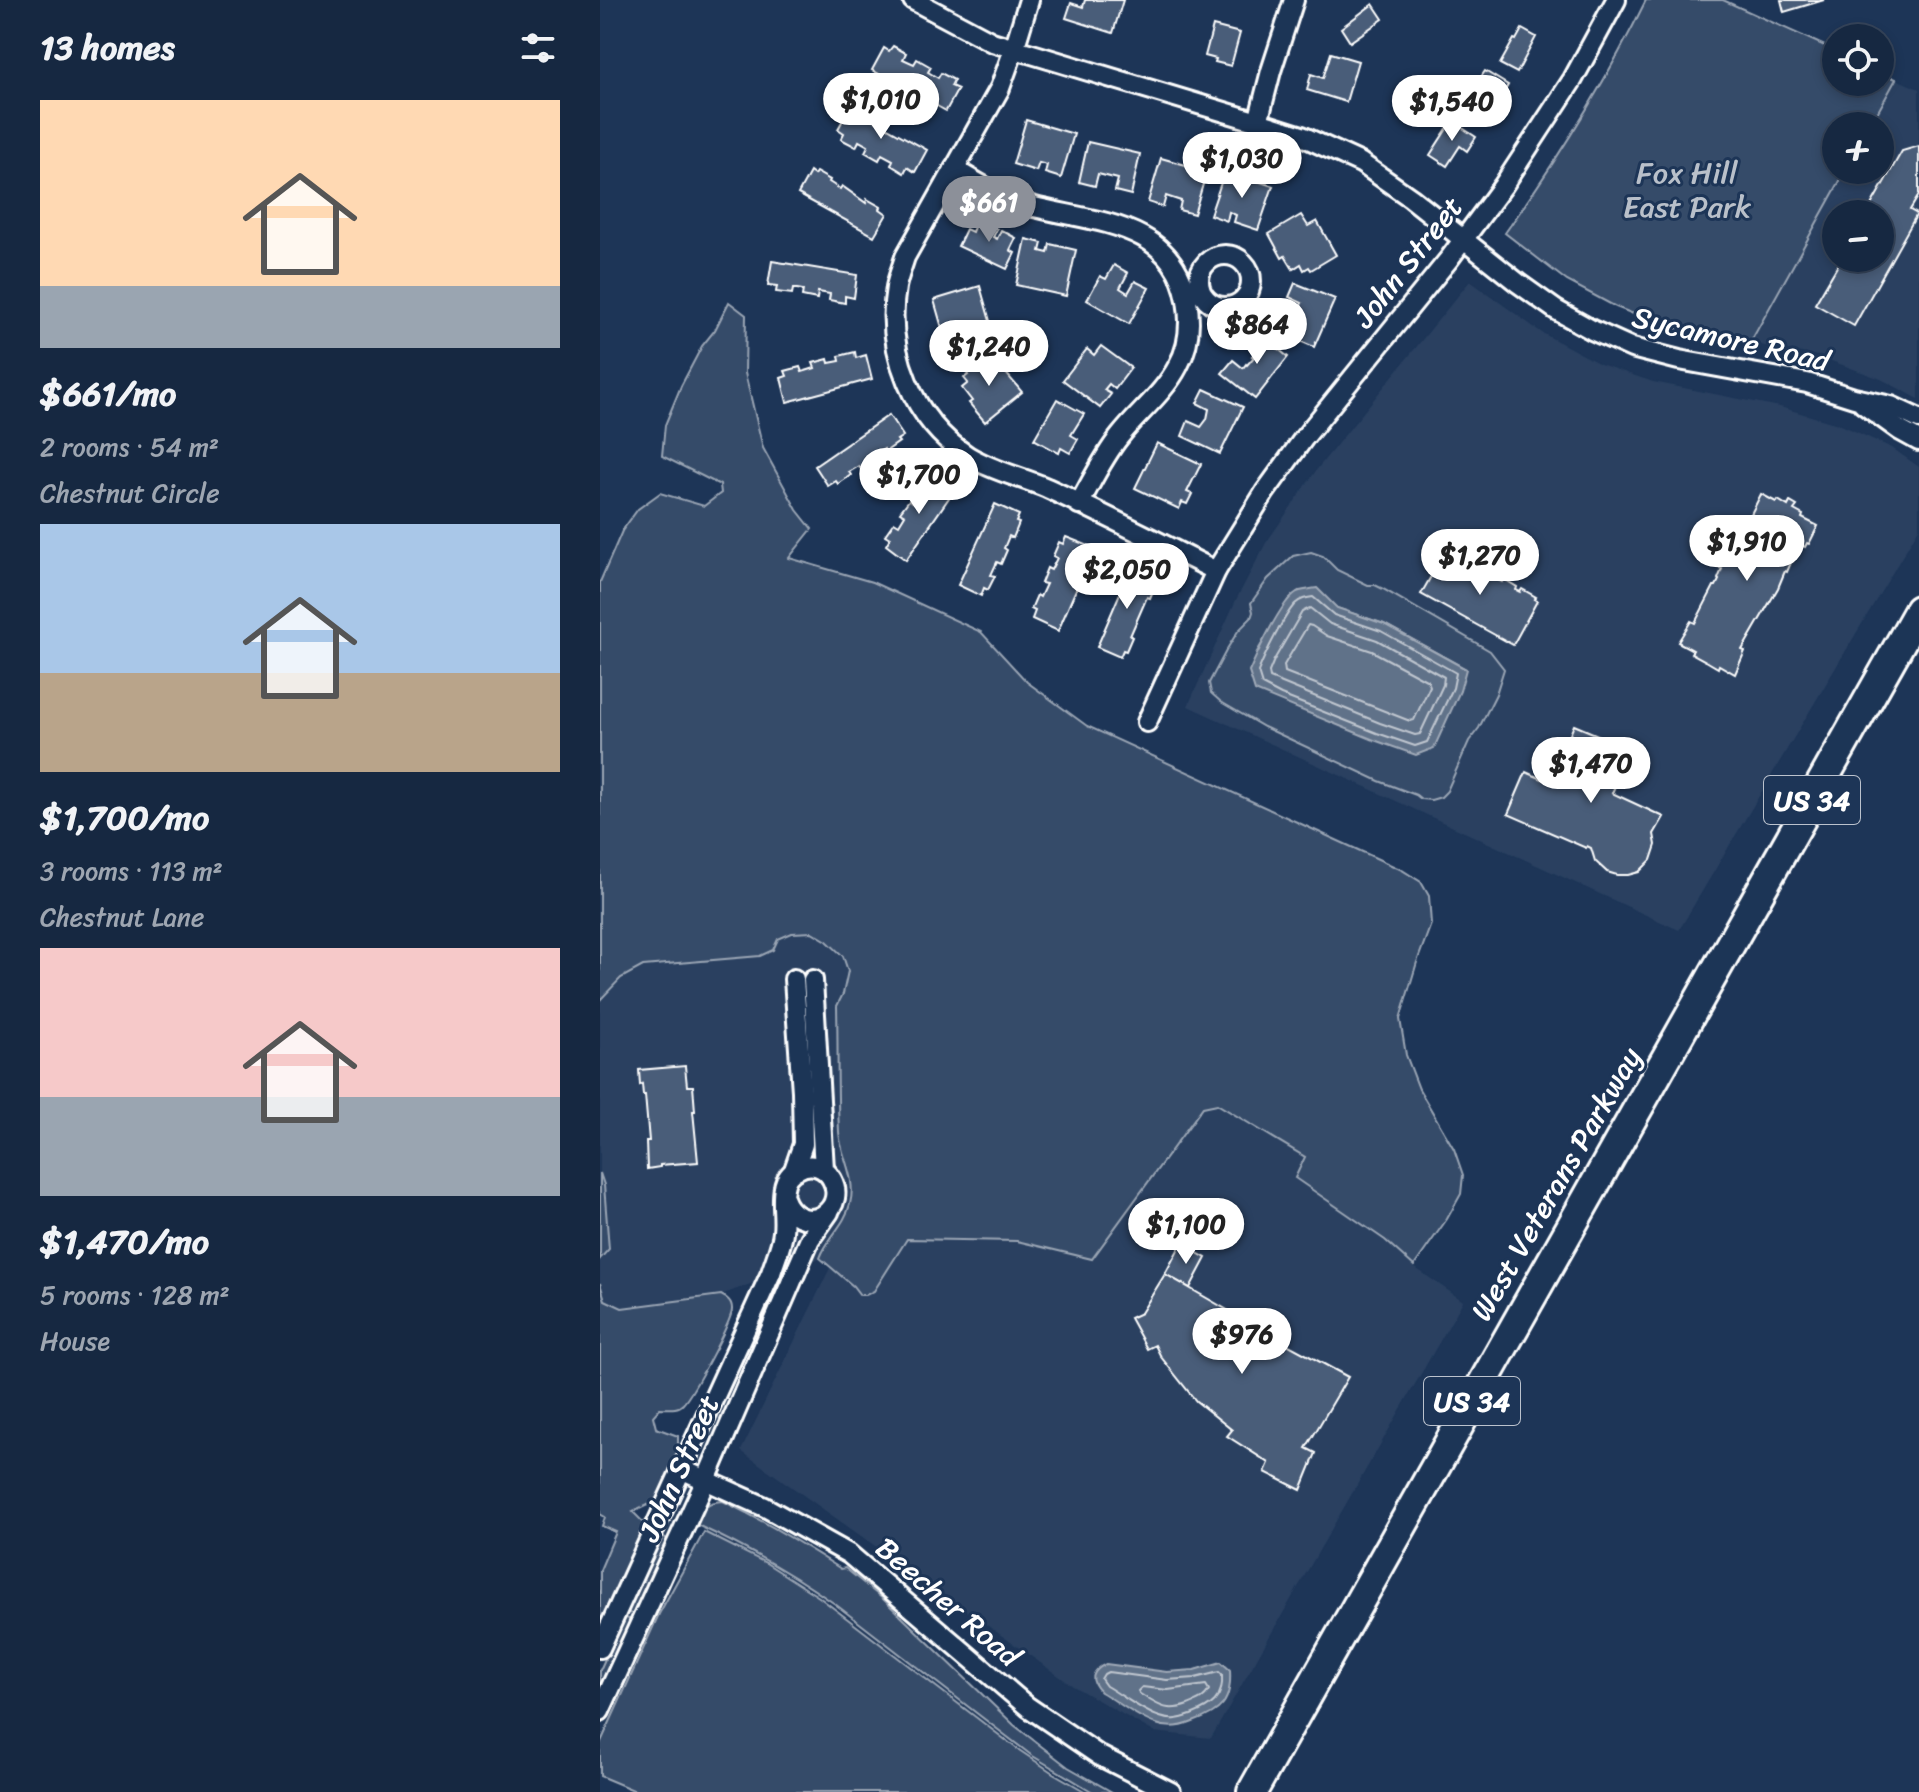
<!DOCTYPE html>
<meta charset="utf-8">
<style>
body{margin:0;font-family:Sriracha,sans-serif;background:#1f3048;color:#f1f3f6;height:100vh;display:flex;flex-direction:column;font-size:30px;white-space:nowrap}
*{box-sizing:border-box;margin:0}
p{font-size:26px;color:#9ea6b1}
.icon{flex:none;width:44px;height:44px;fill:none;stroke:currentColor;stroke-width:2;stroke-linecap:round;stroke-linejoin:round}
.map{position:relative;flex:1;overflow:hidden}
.panel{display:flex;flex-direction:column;background:#162841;width:600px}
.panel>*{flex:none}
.fabs{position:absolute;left:1222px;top:24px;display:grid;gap:16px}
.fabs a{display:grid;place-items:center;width:72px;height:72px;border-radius:50%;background:#162841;box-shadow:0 4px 12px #0003,0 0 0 2px #35445a;font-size:40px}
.price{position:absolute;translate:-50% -68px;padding:0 18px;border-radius:28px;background:#fff;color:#222;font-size:26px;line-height:52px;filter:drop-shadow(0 2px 4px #0008)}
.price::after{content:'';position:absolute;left:50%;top:48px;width:24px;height:18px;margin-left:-12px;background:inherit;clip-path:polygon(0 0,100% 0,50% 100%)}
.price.on{background:#8c9099;color:#fff}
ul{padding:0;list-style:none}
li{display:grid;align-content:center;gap:16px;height:424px;padding:0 40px}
li span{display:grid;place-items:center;height:248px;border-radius:0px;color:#555}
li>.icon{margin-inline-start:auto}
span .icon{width:144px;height:144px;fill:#fffc;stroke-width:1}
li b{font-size:34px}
h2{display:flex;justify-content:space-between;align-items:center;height:96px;padding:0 40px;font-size:34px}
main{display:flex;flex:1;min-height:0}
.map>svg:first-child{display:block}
</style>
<main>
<section class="panel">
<h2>13 homes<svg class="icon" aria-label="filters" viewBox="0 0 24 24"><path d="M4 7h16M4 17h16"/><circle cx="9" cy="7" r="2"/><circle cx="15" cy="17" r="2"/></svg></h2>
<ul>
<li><span style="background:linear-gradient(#ffd9b3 75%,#9aa5b1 0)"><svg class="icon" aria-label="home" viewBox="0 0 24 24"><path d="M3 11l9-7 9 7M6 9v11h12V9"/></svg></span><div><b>$661/mo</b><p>2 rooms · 54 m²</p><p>Chestnut Circle</p></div></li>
<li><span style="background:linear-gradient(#a9c7e8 60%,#b9a48a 0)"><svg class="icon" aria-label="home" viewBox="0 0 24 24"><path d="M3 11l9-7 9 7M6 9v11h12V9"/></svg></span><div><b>$1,700/mo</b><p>3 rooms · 113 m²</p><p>Chestnut Lane</p></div></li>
<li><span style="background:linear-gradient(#f6c9c9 60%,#9aa5b1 0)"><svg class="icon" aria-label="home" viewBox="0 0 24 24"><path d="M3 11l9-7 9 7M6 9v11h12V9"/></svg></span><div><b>$1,470/mo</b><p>5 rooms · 128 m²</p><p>House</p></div></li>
</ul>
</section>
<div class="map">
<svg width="1319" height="1792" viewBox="0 0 1319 1792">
<rect width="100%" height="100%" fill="#1d3557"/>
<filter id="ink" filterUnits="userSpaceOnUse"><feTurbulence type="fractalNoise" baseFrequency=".0125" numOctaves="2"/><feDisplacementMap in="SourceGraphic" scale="16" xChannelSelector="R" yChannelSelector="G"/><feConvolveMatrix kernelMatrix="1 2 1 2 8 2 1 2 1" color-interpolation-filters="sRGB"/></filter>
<g filter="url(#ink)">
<!-- built -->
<g fill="#2a4161" fill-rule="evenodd">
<path d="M 1296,79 L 1319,89 L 1319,399 L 1281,379 L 1218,356 L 1150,343 L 1246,170 L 1280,170 L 1280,126 L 1270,126 ZM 1236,214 L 1280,214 L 1280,258 L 1236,258 Z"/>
<polygon points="870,281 942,333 1000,364 1053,382 1180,407 1241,425 1292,448 1319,467 1319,528 1079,930 588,706 636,600 666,543 718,468"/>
<polygon points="212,932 227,941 243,956 248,971 243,994 237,1006 244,1159 253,1181 250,1204 242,1222 224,1246 220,1258 121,1295 22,1308 4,1300 0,1283 0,1259 9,1249 4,1185 0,1173 0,1000 21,978 43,966 160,956 173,950 178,939 192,933"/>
<polygon points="617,1104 705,1158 695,1179 785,1240 814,1267 863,1301 611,1738 554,1732 473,1686 141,1451 230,1268 253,1286 260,1295 274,1291 306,1239 417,1241 492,1259 603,1107"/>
</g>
<!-- green -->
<g fill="#364b69" stroke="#9aa5b4" stroke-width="2" fill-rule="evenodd">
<path d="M 1046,0 L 1123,0 L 1236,51 L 1236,82 L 1280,82 L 1280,72 L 1296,79 L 1270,126 L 1236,126 L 1236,170 L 1246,170 L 1150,343 L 1066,327 L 1016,307 L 967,281 L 905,233 C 958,159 1006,82 1046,0 Z"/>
<path d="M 129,302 L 146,315 L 145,373 L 163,448 L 197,510 L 212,529 L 189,558 L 272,582 L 381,632 L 427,682 L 487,726 L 802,870 L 821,882 L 829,896 L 831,924 L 817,962 L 800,1019 L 806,1055 L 819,1089 L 854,1149 L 863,1175 L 861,1194 L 847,1219 L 814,1266 L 785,1240 L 695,1178 L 705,1157 L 617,1104 L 603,1107 L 492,1259 L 417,1241 L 307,1239 L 274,1291 L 266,1295 L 260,1295 L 253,1286 L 220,1258 C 227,1238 245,1225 250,1204 C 257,1178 241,1158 239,1132 C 237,1090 238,1048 237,1006 L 243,994 L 248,971 L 243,956 L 227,941 L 212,932 L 192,933 L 178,939 L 173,950 L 160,956 L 43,966 L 21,978 L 0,1000 L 0,582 L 22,531 L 38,509 L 60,493 L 104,506 L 121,493 L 120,485 L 62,456 L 65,425 L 81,386 L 102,346 L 115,330 Z"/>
<path d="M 711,552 L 723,556 L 737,570 L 768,585 L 775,585 L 783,589 L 890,651 L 904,669 L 896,694 L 879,728 L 869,741 L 847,791 L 841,797 L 831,800 L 821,799 L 816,795 L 779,781 L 664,727 L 621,702 L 611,693 L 609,683 L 627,649 L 638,631 L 651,618 L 653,612 L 651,603 L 668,579 L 693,556 ZM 699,591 L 737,608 L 784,624 L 866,669 L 657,652 L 688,600 Z"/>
<polygon points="0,1173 4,1185 9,1249 0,1259"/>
<path d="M 0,1283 L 5,1300 L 22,1308 L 121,1295 C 127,1298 132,1301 132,1309 C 133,1319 92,1395 83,1404 C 78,1410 68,1408 60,1408 L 53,1416 L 56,1428 L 78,1436 L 78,1455 L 59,1498 L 50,1504 L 33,1512 L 46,1525 L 27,1575 L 0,1634 L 0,1570 L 16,1532 L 2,1526 L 5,1517 L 0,1514 Z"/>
<path d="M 123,1501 C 164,1521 203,1544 241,1569 L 245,1568 L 283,1599 L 414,1725 L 468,1767 L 512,1792 L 493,1792 L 431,1755 L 235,1604 C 190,1572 145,1547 95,1524 C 104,1508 104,1502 123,1501 Z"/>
<polygon points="104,1532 166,1563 219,1597 416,1748 453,1773 486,1792 38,1792 0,1776 0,1744 59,1614"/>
<polygon points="63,1536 68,1540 34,1615 26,1612 60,1537"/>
<polygon points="24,1617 31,1620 0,1690 0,1670"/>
</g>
<!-- water -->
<g fill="#617289" stroke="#a0aab8" stroke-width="2">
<path d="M 717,588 L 737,608 L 784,624 L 866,669 L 860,691 L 834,748 L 816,755 L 774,740 L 655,691 L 649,672 C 657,654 681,601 697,592 C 703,590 711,589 717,588 Z"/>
<path d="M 621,1662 L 630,1670 C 632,1702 621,1712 593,1722 C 581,1727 569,1729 556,1724 C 539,1719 517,1701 501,1692 C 489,1680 491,1671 506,1664 L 567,1672 L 594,1670 Z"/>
</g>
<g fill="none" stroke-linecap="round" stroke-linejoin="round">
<!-- shore -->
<g stroke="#c0c7d0" stroke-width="2">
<path d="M 713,597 L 734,615 L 781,631 L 856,673 L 853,688 L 827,742 L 815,746 L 777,733 L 681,695 L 662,685 L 658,672 C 664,656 684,616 695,604 C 700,599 706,598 713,597 Z"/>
<polygon points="710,608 730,624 777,640 844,677 843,685 820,734 815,735 780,723 670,678 669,672 674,660 702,612"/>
<polygon points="708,625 712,626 727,636 772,651 828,681 830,686 814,720 810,721 685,672 684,665"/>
<path d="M 508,1672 L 567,1680 L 595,1678 L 619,1672 L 622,1675 C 624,1699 611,1707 591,1715 C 580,1719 571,1721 560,1717 C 543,1712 522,1695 506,1686 L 501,1679 L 504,1674 Z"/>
<path d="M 606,1685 L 609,1690 C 604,1699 598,1701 588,1705 C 566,1713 558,1705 540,1694 L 538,1691 L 542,1687 L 568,1690 Z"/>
</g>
</g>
<!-- building -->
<g fill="#4a5d79" stroke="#fff" stroke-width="2">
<polygon points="485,0 523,0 513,33 466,18 471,3 483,7"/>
<polygon points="1181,0 1224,0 1184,12"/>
<polygon points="773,4 783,19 750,42 741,28"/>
<polygon points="613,26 640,33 631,66 615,62 616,59 605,56"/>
<polygon points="922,29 936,37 917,73 900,64 914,39 916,40"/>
<polygon points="293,46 306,53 303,59 314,64 317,59 331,67 328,72 338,78 341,73 354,80 351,86 358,89 346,111 272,70 284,48 289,51"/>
<polygon points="731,53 758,61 746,102 707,90 711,74 723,78"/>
<polygon points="885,71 908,85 887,123 866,110 869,104 865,101"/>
<polygon points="250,107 327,150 315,172 307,167 304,173 291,165 293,160 282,154 279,160 265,152 268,146 259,141 256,147 241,139 244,133 238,129"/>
<polygon points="426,120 474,134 461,178 445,173 447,165 439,163 436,171 413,164"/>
<polygon points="852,121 876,137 867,151 860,146 847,166 830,155"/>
<polygon points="488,142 540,154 531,195 515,191 518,179 498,174 495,186 479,182"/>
<polygon points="1319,146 1319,195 1310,210 1317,214 1254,326 1215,304 1242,258 1280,258 1280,214 1266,214 1302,151"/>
<polygon points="561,158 607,171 594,214 579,210 581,201 566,196 563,207 548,202"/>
<polygon points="625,171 673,186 658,230 634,222 636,215 629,212 627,221 610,215"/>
<polygon points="210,172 214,175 216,172 230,180 229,182 240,189 242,186 266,203 267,199 281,207 280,209 287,214 274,236 198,194"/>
<polygon points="701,215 708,226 717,221 736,255 711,270 709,267 704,270 701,264 693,269 685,256 682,258 669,234"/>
<polygon points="377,220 397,229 393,237 397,239 401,230 416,238 410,250 415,253 407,269 358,246 366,229 372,232"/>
<polygon points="426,239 442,243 440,251 448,253 450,244 476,250 466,296 416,285"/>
<polygon points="172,261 257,275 254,298 245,296 245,303 229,300 230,294 218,292 217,299 202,296 203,290 197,289 193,289 192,294 176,292 177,286 168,285"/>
<polygon points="514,265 528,273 520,288 528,293 535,281 549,288 529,324 487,300 500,276 506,279"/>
<polygon points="695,283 735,299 714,347 676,331 682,316 695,321 702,308 700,307 702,303 689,297"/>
<polygon points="380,286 394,335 348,349 334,300"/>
<polygon points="656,331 688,357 655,399 622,373 633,360 643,368 646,364 647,365 654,357 652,356 655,352 646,344"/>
<polygon points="501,346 531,368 515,389 509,384 504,390 511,394 500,408 463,380 487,349 494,355"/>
<polygon points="255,352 256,358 266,355 272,379 187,402 181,378 187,376 185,371 200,367 202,372 215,368 213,363 228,359 229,363 240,361 239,356"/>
<polygon points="389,353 422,392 385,422 369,403 372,401 362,388 368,383 364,378 368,375 366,372"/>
<polygon points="604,389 643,407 620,454 582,436 588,421 601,427 607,419 609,409 597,403"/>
<polygon points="457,399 484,414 471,435 478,439 470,453 461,448 459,453 434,439"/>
<polygon points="289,415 303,436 297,440 299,442 285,452 284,449 273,456 275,458 260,468 259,466 249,472 251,475 238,484 236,481 228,486 215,466"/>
<polygon points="557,443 601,464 587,492 592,494 587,504 582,502 579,509 535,488"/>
<polygon points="334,474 355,489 306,560 286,545 290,538 285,535 294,522 299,525 305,515 300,512 309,500 314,503 320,494 315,491 324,479 329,482"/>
<polygon points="1161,494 1176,502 1178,500 1188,506 1190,502 1197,506 1194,510 1203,515 1202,518 1218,526 1209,544 1207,543 1205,547 1201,545 1193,561 1192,560 1187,572 1185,571 1178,588 1142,650 1145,651 1135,674 1119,665 1118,668 1106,661 1091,653 1093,650 1078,642 1091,621 1095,623 1114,586 1116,586 1119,580 1118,579 1122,569 1097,557 1104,545 1129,561 1133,555 1131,555 1154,518 1150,516"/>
<polygon points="395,504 419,515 416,522 419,523 413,538 409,536 404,548 407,550 401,564 397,562 391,575 395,576 388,590 384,588 381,596 358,585"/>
<polygon points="466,537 494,548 458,631 432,619 435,611 431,609 437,595 440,597 446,584 441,583 447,568 451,570 457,558 453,556 459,542 463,544"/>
<polygon points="851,549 864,556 862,560 866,562 868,559 882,567 880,570 884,572 886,569 900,577 898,580 902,582 904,579 917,587 916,590 920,592 922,589 936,597 934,599 937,601 913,645 821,594 846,550 849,552"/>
<polygon points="532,565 557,575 554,583 556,584 550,598 547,597 530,636 532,637 526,651 523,650 520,657 497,647"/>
<polygon points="974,725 1031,749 1012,793 1064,817 1054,834 1056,845 1051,860 1039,872 1028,875 1017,875 1007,872 995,861 991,848 987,846 986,848 908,814 926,772 954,784 957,779 952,777"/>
<polygon points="85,1066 87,1086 93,1086 95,1111 93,1111 98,1162 60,1165 60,1167 47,1169 46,1141 49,1141 45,1095 43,1095 42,1084 40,1085 39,1070"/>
<polygon points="581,1244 606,1258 590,1288 565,1274"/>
<polygon points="565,1274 683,1342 748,1377 706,1448 716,1453 701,1490 665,1472 669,1463 627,1436 632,1430 596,1401 561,1357 555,1345 547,1349 530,1318 541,1313"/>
</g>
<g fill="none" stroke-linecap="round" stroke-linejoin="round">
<defs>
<g id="street">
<polyline points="313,0 392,42 658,122 702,136 761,163 811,198 918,283 956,310 992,330 1032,348 1079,360 1207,383 1254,398 1291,406 1319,419"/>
<path d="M 429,0 L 414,49 L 400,88 L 305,257 C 302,267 298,277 296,287 C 285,351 313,420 368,456 C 393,471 421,477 447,488 C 504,514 560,543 616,571"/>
<polyline points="658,122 671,71 694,0"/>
<path d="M 354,169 C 376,182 396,195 420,203 C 482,223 572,216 587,300 C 591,323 590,345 578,366 C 564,393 539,412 520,436 C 503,457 492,481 479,504"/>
<circle cx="625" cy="281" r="26"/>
<polyline points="1263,404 1299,430 1319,441"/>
<polyline points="547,722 616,571 665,492 704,438 849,259 903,186 973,79 1016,0"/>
<polyline points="194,979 202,1091 203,1144 194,1170"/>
<polyline points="213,980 224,1169"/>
<polyline points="81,1469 165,1507 249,1554 428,1707 500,1756 571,1792"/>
<path d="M 0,1648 L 171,1273 C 175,1260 182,1245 183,1232 C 185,1217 181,1202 184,1188 C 185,1179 191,1172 198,1169 C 227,1153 251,1197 223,1215 C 207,1225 190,1215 184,1198"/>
<polyline points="0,1711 106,1480 210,1239 229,1212"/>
</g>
<polyline id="primary" points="652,1792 1319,610"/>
</defs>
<!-- street casing -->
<use href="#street" stroke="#fff" stroke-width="24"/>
<!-- primary casing -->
<use href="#primary" stroke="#fff" stroke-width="34"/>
<!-- street -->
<use href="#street" stroke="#1d3557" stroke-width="18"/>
<!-- primary -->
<use href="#primary" stroke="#1d3557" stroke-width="28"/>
</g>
</g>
<g text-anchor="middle" stroke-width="6" stroke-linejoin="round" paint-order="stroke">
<!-- shield labels -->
<g fill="#1d3557" stroke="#bbc2cd" stroke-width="2">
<rect x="1164" y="776" width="96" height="48" rx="6"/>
<rect x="824" y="1377" width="96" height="48" rx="6"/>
</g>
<g font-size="28" font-weight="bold" fill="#fff">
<text x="1212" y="810">US 34</text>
<text x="872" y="1411">US 34</text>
</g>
<!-- park labels -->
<g font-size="30" fill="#b9c0ca" stroke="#1d3557">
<text x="1087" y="183">Fox Hill<tspan x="1087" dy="34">East Park</tspan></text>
</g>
<!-- street labels -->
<g font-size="30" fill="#fff" stroke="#1d3557">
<text transform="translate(808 262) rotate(-52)" y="10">John Street</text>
<text transform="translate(1131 339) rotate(13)" y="10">Sycamore Road</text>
<text transform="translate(956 1184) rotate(-60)" y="10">West Veterans Parkway</text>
<text transform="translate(79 1468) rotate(-66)" y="10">John Street</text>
<text transform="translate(348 1602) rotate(41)" y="10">Beecher Road</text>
</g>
</g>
</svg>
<div class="fabs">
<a><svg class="icon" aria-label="locate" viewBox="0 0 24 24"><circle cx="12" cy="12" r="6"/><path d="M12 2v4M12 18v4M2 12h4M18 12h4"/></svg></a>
<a>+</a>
<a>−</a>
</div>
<b class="price" style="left:281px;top:141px">$1,010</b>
<b class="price" style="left:852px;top:143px">$1,540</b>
<b class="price" style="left:642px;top:200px">$1,030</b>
<b class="price on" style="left:389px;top:244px">$661</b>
<b class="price" style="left:657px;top:366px">$864</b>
<b class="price" style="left:389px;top:388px">$1,240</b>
<b class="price" style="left:319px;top:516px">$1,700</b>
<b class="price" style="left:1147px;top:583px">$1,910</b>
<b class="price" style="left:880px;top:597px">$1,270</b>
<b class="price" style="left:527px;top:611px">$2,050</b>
<b class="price" style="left:991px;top:805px">$1,470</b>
<b class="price" style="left:586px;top:1266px">$1,100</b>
<b class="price" style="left:642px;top:1376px">$976</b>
</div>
</main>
